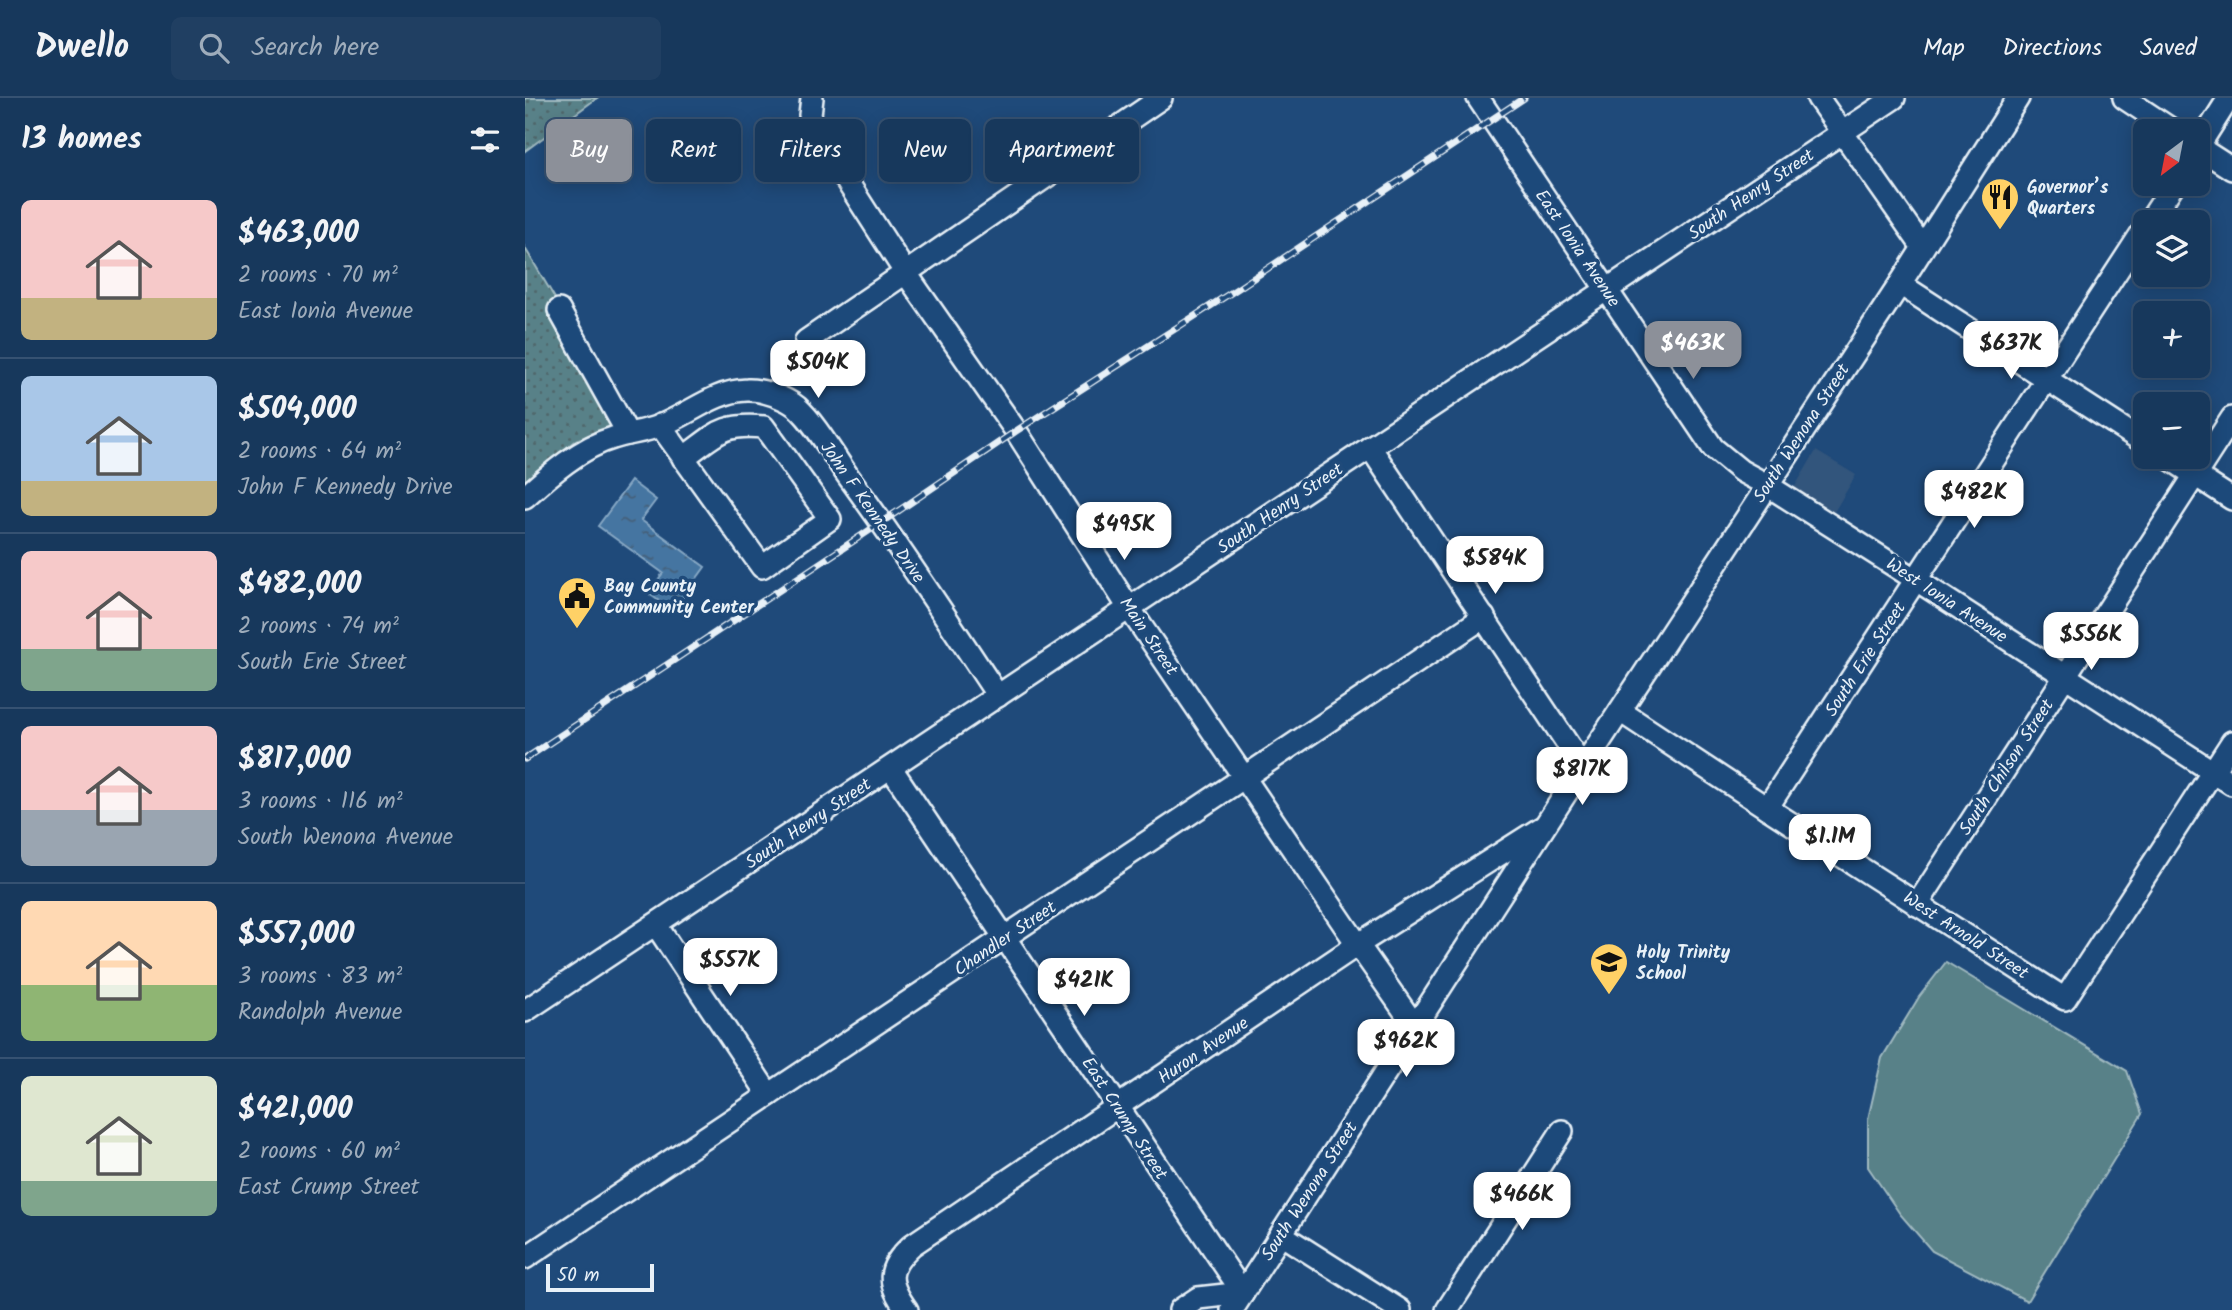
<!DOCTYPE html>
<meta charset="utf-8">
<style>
body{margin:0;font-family:Kalam,sans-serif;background:#203f62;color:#f1f3f6;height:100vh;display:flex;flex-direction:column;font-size:26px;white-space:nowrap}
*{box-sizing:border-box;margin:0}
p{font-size:23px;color:#9eacbb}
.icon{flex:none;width:38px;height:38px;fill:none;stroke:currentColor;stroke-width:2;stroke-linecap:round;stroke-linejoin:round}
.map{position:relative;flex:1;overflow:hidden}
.details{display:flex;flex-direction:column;background:#17385c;width:525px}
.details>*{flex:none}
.guide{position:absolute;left:21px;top:21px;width:665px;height:63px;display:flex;gap:14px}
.needle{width:46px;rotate:212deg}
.buttons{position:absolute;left:1608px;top:21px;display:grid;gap:14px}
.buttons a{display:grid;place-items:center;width:77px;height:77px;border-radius:10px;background:#17385c;box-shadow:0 4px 18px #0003,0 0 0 2px #365272;font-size:35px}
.scale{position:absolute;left:21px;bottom:18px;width:108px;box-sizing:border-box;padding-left:7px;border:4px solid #e8f1f8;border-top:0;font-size:19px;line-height:24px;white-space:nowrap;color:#e8f1f8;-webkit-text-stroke:5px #1f4a7a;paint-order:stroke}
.price{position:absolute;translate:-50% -60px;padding:0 16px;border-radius:14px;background:#fff;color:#222;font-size:23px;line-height:46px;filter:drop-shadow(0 2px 4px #0008)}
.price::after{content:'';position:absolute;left:50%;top:42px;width:21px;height:16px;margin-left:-10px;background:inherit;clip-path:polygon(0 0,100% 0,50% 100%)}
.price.active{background:#8c9099;color:#fff}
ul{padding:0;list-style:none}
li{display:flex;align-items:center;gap:21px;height:175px;padding:0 21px}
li+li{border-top:2px solid #365272}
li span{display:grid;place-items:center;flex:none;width:196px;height:140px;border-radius:10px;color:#555}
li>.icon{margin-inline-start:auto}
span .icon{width:84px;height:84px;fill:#fffc;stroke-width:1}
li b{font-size:30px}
h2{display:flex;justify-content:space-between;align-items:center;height:84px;padding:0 21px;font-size:30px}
.pill{padding:0 24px;border-radius:10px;background:#17385c;box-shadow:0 4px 18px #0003,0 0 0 2px #365272;font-size:24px;line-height:63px}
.pill.active{background:#8c9099;color:#fff}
header{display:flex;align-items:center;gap:42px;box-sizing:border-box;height:98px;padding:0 35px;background:#17385c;border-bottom:2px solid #365272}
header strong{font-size:33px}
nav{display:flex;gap:38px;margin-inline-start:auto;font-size:24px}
.search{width:490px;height:63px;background:#203f62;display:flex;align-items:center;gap:18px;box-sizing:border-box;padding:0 24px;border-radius:10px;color:#9eacbb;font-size:26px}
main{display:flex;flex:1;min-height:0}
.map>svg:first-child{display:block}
</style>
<header>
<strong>Dwello</strong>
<div class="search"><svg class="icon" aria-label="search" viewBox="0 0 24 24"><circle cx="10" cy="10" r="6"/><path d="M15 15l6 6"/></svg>Search here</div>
<nav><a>Map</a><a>Directions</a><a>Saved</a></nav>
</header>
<main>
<section class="details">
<h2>13 homes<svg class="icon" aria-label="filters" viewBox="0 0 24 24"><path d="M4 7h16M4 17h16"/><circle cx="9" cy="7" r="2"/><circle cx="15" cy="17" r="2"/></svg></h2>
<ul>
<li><span style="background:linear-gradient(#f6c9c9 70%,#c2b280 0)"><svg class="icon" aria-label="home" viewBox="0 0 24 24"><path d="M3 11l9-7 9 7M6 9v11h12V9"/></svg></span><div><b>$463,000</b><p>2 rooms · 70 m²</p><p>East Ionia Avenue</p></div></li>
<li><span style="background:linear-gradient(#a9c7e8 75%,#c2b280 0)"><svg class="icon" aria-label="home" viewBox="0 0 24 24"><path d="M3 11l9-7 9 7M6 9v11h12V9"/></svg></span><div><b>$504,000</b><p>2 rooms · 64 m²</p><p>John F Kennedy Drive</p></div></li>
<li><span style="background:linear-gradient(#f6c9c9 70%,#7fa58c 0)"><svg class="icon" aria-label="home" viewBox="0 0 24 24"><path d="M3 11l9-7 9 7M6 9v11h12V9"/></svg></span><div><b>$482,000</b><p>2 rooms · 74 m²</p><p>South Erie Street</p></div></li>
<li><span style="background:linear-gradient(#f6c9c9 60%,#9aa5b1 0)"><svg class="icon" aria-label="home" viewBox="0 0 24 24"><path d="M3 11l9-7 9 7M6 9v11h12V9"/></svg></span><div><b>$817,000</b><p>3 rooms · 116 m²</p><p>South Wenona Avenue</p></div></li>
<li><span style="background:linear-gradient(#ffd9b3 60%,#8fb573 0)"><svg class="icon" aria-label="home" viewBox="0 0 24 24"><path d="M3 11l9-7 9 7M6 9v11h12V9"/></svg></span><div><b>$557,000</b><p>3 rooms · 83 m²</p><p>Randolph Avenue</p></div></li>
<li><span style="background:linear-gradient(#dfe7d0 75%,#7fa58c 0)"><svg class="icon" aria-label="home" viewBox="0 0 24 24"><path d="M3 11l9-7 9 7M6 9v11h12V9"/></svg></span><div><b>$421,000</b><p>2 rooms · 60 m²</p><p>East Crump Street</p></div></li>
</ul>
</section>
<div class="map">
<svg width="1707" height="1212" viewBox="0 0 1707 1212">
<defs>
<pattern id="park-dots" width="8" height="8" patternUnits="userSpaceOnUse" patternTransform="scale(1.75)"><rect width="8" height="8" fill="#588188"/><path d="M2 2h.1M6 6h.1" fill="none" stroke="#50676c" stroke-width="1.8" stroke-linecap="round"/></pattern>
<pattern id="water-ripples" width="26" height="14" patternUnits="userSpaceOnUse" patternTransform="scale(1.75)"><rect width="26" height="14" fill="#4475a1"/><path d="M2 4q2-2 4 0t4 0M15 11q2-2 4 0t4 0" fill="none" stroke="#455e76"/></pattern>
</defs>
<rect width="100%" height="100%" fill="#1f4a7a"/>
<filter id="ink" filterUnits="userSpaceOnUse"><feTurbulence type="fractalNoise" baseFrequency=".0143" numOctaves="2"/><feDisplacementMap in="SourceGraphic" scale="14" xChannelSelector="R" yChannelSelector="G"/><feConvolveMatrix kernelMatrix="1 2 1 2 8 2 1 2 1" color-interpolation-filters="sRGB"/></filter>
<g filter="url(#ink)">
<!-- built -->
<polygon fill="#32547b" points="1291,353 1331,377 1309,414 1269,390"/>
<!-- grass -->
<polygon fill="#588188" stroke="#a0b9c0" stroke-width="2" points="1421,864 1602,973 1617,1016 1502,1203 1407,1153 1375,1116 1343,1069 1343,1021 1357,960 1394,899"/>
<!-- park -->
<g fill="url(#park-dots)" stroke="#a0b9c0" stroke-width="2">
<polygon points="0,0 72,0 0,53"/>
<polygon points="0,150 103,323 51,342 0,383"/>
</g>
<!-- water -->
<polygon fill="url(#water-ripples)" stroke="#86a7c4" stroke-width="2" points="106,383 131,402 116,422 180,469 148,513 123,495 138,475 73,428"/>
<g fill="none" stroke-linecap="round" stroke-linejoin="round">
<defs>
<g id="minor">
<polyline points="287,0 285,17 291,35 380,174 491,333 604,510 822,831 890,928"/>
<polyline points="953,0 1188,350 1216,373 1242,387 1376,472 1707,686"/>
<polyline points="1293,0 1397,148"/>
<polyline points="1599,0 1649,33"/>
<polyline points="1673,49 1704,0"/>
<polyline points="1673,49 1707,71"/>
<polyline points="1624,124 1649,86"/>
<polyline points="1375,186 1620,345"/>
<polyline points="34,212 103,336"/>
<polyline points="281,243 636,0"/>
<path d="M 135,327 L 237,469 L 305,421 L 239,329 C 196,325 192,336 158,360"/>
<polyline points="845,349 1058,669"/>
<polyline points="1642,359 1707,401"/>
<path d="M 0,399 C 24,377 56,349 88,340 C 103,335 119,334 134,328 C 164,317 189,293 222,292 C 237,291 261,300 272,309 C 291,326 308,357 323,378 C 376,450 424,524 473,598"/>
<polyline points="1095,613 1242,710 1540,901 1707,644"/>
<polyline points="366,670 718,1195"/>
<polyline points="1242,710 1620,130"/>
<polyline points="1392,807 1707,320"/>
<polyline points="131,827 244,997"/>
<polyline points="0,913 1369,0"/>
<polyline points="757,1137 875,1212"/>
<polyline points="0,1160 959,519"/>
<path d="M 382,1212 C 362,1184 361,1171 387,1147 L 832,847 L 1016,730"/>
<polyline points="655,1212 673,1200 718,1195"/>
<polyline points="707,1212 1058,669 1375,186 1493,0"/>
<polyline points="922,1212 1037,1033"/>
</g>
</defs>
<!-- minor casing -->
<use href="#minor" stroke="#e8f1f8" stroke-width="26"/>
<!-- minor -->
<use href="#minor" stroke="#1f4a7a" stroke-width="21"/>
<defs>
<polyline id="rail" points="0,661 357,424 491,333 715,189 999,0"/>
</defs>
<!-- rail casing -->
<use href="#rail" stroke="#e8f1f8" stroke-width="7"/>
<!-- rail -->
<use href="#rail" stroke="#1f4a7a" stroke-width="4.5" stroke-dasharray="13" stroke-linecap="butt"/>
</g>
</g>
<!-- icons -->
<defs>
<symbol id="restaurant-pin" viewBox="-11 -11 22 30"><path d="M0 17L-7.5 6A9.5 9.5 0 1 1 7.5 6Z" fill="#ffd166" stroke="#1f4a7a"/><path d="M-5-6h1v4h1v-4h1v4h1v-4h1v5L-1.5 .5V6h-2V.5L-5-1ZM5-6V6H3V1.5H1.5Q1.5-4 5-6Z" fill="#111"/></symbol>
<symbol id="civic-pin" viewBox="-11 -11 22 30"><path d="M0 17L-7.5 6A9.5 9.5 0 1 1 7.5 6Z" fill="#ffd166" stroke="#1f4a7a"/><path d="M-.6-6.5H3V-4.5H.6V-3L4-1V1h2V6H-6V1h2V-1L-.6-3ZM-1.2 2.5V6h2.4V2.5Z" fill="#111"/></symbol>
<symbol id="school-pin" viewBox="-11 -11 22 30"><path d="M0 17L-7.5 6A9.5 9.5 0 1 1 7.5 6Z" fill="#ffd166" stroke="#1f4a7a"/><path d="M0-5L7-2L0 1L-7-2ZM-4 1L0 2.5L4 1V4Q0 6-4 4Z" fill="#111"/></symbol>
</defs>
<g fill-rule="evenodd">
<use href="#restaurant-pin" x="1453" y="77" width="44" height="60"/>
<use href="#civic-pin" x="30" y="476" width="44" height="60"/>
<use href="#school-pin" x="1062" y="842" width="44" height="60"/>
</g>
<g text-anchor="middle" stroke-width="7" stroke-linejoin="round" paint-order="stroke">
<!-- poi labels -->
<g font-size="18" font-weight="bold" fill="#e8f1f8" stroke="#1f4a7a" text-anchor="start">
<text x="1502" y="95">Governor’s<tspan x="1502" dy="21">Quarters</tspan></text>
<text x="79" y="494">Bay County<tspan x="79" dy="21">Community Center</tspan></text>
<text x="1111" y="860">Holy Trinity<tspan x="1111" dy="21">School</tspan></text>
</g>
<!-- street labels -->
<g font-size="18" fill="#e8f1f8" stroke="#1f4a7a">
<text transform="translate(1226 96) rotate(-34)" y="6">South Henry Street</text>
<text transform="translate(1053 150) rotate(56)" y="6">East Ionia Avenue</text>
<text transform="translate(1276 335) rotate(-57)" y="6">South Wenona Street</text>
<text transform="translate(755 410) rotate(-34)" y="6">South Henry Street</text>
<text transform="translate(348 414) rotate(55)" y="6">John F Kennedy Drive</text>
<text transform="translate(1422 502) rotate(33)" y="6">West Ionia Avenue</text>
<text transform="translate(624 538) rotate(56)" y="6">Main Street</text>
<text transform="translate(1340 561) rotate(-57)" y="6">South Erie Street</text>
<text transform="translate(1481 669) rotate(-57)" y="6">South Chilson Street</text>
<text transform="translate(283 725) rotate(-34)" y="6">South Henry Street</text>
<text transform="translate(1441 837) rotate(33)" y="6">West Arnold Street</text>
<text transform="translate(480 840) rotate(-34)" y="6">Chandler Street</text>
<text transform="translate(678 952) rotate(-34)" y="6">Huron Avenue</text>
<text transform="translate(600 1020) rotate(57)" y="6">East Crump Street</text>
<text transform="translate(784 1093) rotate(-57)" y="6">South Wenona Street</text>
</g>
</g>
</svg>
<div class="buttons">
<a><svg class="needle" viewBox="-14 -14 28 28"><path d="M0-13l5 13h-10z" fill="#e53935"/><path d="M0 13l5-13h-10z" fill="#9eacbb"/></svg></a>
<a><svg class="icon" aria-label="layers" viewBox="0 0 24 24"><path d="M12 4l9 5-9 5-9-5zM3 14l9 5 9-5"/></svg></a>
<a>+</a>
<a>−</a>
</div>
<div class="scale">50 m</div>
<b class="price active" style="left:1168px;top:283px">$463K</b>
<b class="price" style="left:1486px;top:283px">$637K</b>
<b class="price" style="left:293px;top:302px">$504K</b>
<b class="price" style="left:1449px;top:432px">$482K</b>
<b class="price" style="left:599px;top:464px">$495K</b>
<b class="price" style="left:970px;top:498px">$584K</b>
<b class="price" style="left:1566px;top:574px">$556K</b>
<b class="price" style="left:1057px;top:709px">$817K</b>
<b class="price" style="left:1305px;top:776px">$1.1M</b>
<b class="price" style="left:205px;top:900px">$557K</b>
<b class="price" style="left:559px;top:920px">$421K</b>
<b class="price" style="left:881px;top:981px">$962K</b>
<b class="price" style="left:997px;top:1134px">$466K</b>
<div class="guide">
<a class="pill active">Buy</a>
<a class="pill">Rent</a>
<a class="pill">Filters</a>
<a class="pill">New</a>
<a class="pill">Apartment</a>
</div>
</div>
</main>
